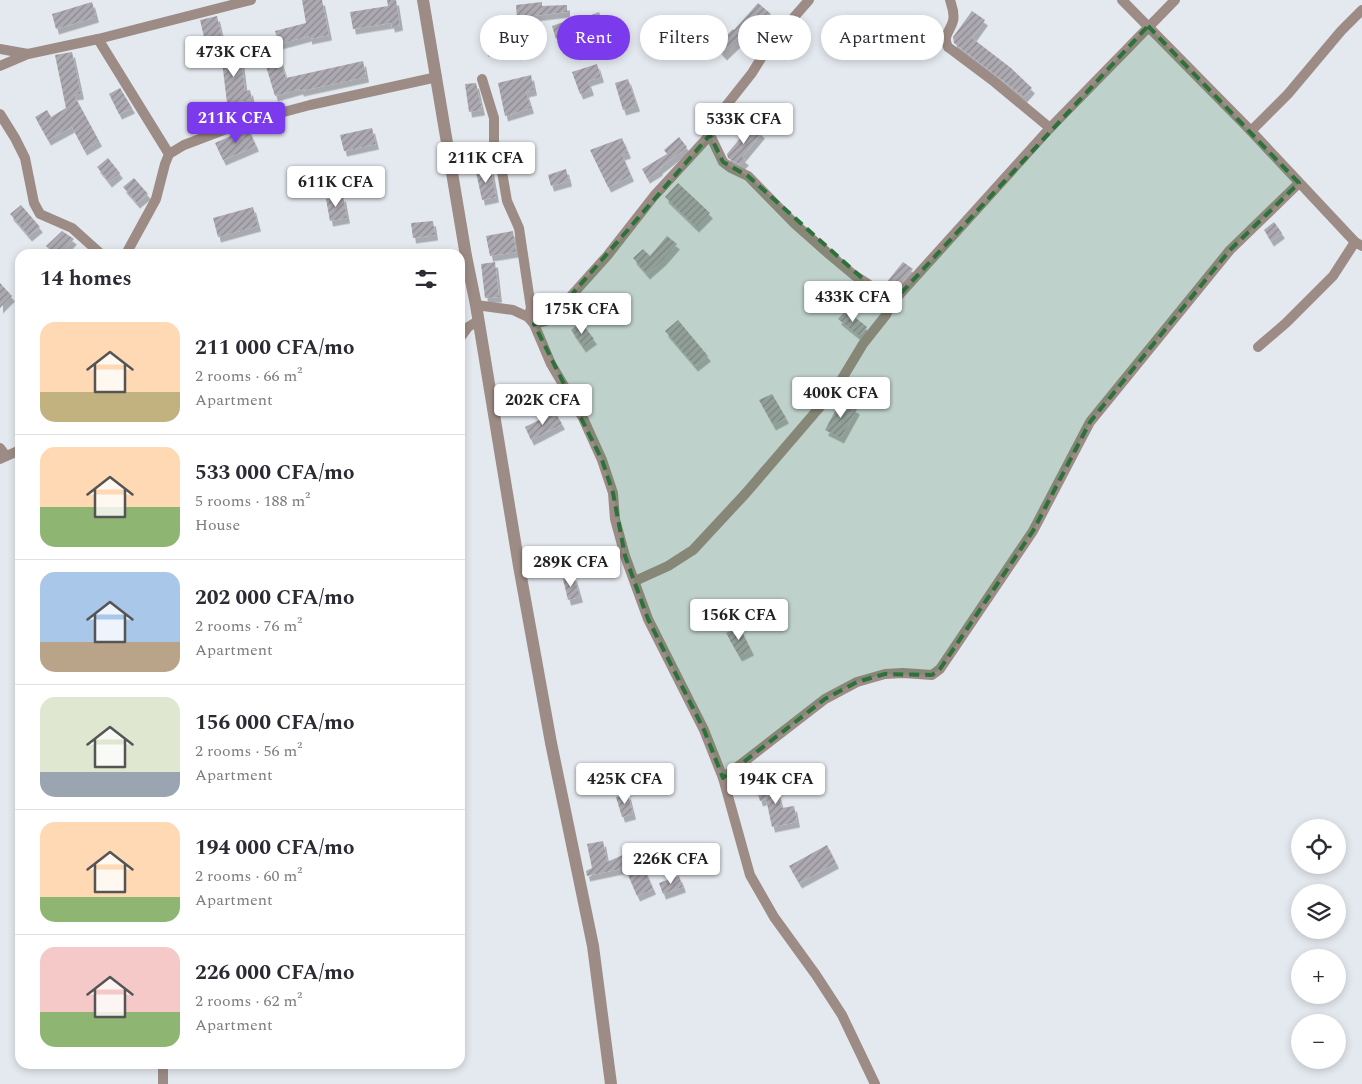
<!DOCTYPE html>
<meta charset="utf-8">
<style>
body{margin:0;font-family:Spectral,serif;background:#f7f7f7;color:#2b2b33;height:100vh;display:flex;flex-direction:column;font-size:19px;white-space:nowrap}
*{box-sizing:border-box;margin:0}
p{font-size:16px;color:#7c7c81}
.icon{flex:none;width:28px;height:28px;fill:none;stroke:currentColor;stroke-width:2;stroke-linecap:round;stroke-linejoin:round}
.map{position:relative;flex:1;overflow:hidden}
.sheet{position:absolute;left:15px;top:249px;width:450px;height:820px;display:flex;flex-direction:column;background:#fff;border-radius:15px;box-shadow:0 2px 8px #0003}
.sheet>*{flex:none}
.hud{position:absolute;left:480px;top:15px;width:475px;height:45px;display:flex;gap:10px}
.tools{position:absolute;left:1291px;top:819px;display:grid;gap:10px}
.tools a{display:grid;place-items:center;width:55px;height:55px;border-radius:50%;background:#fff;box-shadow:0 2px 8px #0003;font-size:25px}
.price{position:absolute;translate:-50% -42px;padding:0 11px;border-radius:5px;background:#fff;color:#222;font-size:16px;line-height:32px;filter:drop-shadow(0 1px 2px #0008)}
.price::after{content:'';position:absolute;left:50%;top:30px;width:15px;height:11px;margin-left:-8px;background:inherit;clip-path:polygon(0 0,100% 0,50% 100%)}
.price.on{background:#7c3aed;color:#fff}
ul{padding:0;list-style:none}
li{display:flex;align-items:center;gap:15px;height:125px;padding:0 25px}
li+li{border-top:1px solid #e1e1e2}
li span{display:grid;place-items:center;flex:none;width:140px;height:100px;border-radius:15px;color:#555}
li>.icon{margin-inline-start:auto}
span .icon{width:60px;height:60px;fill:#fffc;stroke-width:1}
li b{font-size:21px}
h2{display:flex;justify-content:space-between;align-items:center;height:60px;padding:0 25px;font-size:21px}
.pill{padding:0 18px;border-radius:22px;background:#fff;box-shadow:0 2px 8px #0003;font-size:18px;line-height:45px}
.pill.on{background:#7c3aed;color:#fff}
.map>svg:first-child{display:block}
</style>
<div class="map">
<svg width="1362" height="1084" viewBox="0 0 1362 1084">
<defs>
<pattern id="building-hatch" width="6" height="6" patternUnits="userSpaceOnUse" patternTransform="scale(1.25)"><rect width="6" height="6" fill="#aca9b0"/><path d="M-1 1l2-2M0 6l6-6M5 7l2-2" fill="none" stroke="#8c8a8f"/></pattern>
<filter id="shadow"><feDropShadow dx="3" dy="5.5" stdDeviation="0" flood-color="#0004"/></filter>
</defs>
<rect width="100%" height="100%" fill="#e4e9ef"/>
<!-- building -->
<g fill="url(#building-hatch)" filter="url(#shadow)">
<polygon points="302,0 322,0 329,35 309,39 309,36 279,44 275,31 306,23"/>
<polygon points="387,0 396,0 400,25 392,27 391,23 353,29 350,12 388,6"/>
<polygon points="92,2 96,17 56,29 52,14"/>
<polygon points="542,2 542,6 567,5 567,12 517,18 516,5"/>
<polygon points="758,3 771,14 753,35 749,31 724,55 716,46 733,29 734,30"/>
<polygon points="972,11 985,20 972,38 1011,68 1032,88 1024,97 954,43 953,37"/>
<polygon points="599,12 612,47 599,52 586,17"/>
<polygon points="217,16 225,51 208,54 200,20"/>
<polygon points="569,20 573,34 556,39 552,26"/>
<polygon points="520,31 521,48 485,51 483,35"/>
<polygon points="277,49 286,78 363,61 366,77 301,91 300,89 275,96 262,53"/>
<polygon points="240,51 245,91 250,90 252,100 227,103 221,53"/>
<polygon points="72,52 81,94 74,95 99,141 84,150 72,127 48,140 35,117 47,110 51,117 66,108 55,55"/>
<polygon points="597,64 601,77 588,81 591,90 580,94 572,72"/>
<polygon points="531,75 534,90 526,92 531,108 505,116 498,83"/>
<polygon points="628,79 637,106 623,110 615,83"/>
<polygon points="476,83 482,110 469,112 465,84"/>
<polygon points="120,88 132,108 119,114 109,94"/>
<polygon points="752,124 762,133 742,157 746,160 741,165 728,158 727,154"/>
<polygon points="248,128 256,146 223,160 215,143"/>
<polygon points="372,128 376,144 344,151 340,135"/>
<polygon points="679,137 687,147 659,169 660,170 647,178 642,169 667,154 664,150"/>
<polygon points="622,138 628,153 622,155 631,176 608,187 590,150"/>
<polygon points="108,158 120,173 109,182 97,167"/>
<polygon points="491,169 496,197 482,200 476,172"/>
<polygon points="566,169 569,181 551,186 548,175"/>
<polygon points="134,178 148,194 137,203 123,187"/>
<polygon points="678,183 710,213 696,227 665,197"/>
<polygon points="343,196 347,218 330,221 326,199"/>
<polygon points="21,205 40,227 29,236 10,214"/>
<polygon points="253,207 258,226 218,237 213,218"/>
<polygon points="433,221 435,235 413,238 411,223"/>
<polygon points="1274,222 1282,233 1271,241 1264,230"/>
<polygon points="62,231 74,239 60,254 54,254 46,246"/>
<polygon points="513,231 516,252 490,256 486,236"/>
<polygon points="667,236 677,244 663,260 647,274 633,258 643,249 650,256"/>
<polygon points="495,262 499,297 485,298 481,264"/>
<polygon points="903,262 913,269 895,290 886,283"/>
<polygon points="0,283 12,296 0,308"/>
<polygon points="846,310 867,327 859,336 838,319"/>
<polygon points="678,320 708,356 695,366 665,331"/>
<polygon points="581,322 594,339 583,347 571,330"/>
<polygon points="772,394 786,418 773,425 759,400"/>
<polygon points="841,400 857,409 841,438 825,430"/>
<polygon points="555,412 562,424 531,440 525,427"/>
<polygon points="553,549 555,559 540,564 537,554"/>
<polygon points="574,576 580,597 568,600 563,579"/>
<polygon points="739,626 751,650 739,656 726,633"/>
<polygon points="774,780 782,808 794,806 797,822 772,827 766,799 760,801 755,785"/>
<polygon points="628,794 633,814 622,817 616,797"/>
<polygon points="603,841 607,862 636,849 653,889 637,896 625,868 587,876 586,871 592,868 587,844"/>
<polygon points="827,845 836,863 799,883 789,866"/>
<polygon points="679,876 683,887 663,894 659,883"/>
</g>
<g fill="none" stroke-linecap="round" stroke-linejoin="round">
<!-- minor -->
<g stroke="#9d8c85" stroke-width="10">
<path d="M 950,0 C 952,7 955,13 953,21 C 950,32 942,36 948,47 L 992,80 L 1050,128"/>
<polyline points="1122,0 1251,131 1355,242 1362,246"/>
<polyline points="98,39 169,154"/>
<polyline points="0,49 28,54 98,39 251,0"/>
<polyline points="0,66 28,54"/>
<polyline points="482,79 494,118 494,146 496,158 502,172 507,201 519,228 531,308 528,317"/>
<polyline points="0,114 15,138 25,158 34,203 40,214 72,228 101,254"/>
<polyline points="1251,131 1288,94 1341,31 1362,10"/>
<polyline points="126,254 156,199 165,164 169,154 184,145 242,123 310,105 437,77"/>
<polyline points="891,304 1050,128 1175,0"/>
<polyline points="476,305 513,310 528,317 534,324 551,364 583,418 602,460 613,493 615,519 625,556 648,619 704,730 723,778 750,875 774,917 816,975 842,1015 875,1084"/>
<polyline points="534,324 546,321 554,315 607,256 654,196 710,135"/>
<polyline points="460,338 468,327 478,321"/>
<polyline points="1258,347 1286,323 1333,276 1355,242"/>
<polyline points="0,448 6,456"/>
<polyline points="0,459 20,450"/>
<polyline points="635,581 668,566 693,550 746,493 837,387 863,344 886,315 891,304 868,284 854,275 830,255 795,224 748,176 731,168 723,162 710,135 712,126 718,116 752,73 768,47 809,0"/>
<polyline points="723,778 825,699 857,682 885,674 903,673 932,675 940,669 1033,531 1090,422 1230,250 1299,183"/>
<polyline points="163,1064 163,1084"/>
</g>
<!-- tertiary -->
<polyline stroke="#9d8c85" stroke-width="12" points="423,0 466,256 476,305 519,566 551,743 593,946 611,1084"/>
</g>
<!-- marked area -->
<path fill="#2d713c" fill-opacity="0.2" stroke="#2d713c" stroke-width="4" stroke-dasharray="10 6" stroke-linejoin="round" d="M 1148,26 L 1299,183 L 1230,250 L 1090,422 L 1033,531 L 940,669 L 932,675 L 885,674 L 857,682 L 825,699 L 723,778 L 704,730 L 648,619 L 625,556 L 613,493 L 602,460 L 534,324 L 554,315 L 710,135 L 723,162 L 748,176 L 891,304 Z"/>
</svg>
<div class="tools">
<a><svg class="icon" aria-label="locate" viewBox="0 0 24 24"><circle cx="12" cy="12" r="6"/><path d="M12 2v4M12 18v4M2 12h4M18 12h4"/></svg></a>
<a><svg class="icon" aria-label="layers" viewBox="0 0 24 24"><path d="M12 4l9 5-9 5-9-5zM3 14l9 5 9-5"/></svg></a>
<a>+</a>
<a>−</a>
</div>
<b class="price" style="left:234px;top:78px">473K CFA</b>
<b class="price on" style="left:236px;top:144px">211K CFA</b>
<b class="price" style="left:744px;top:145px">533K CFA</b>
<b class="price" style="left:486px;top:184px">211K CFA</b>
<b class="price" style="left:336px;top:208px">611K CFA</b>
<b class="price" style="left:853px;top:323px">433K CFA</b>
<b class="price" style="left:582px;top:335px">175K CFA</b>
<b class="price" style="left:841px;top:419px">400K CFA</b>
<b class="price" style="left:543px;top:426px">202K CFA</b>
<b class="price" style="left:571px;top:588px">289K CFA</b>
<b class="price" style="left:739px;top:641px">156K CFA</b>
<b class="price" style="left:625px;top:805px">425K CFA</b>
<b class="price" style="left:776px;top:805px">194K CFA</b>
<b class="price" style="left:671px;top:885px">226K CFA</b>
<div class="hud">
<a class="pill">Buy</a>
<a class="pill on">Rent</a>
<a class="pill">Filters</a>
<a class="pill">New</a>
<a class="pill">Apartment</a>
</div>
<section class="sheet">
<h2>14 homes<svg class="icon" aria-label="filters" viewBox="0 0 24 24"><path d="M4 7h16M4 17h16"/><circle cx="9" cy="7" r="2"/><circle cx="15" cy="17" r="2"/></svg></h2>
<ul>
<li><span style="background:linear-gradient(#ffd9b3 70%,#c2b280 0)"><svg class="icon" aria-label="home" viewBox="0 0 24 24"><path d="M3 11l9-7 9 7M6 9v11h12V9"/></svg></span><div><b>211 000 CFA/mo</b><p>2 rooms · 66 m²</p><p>Apartment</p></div></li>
<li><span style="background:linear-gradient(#ffd9b3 60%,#8fb573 0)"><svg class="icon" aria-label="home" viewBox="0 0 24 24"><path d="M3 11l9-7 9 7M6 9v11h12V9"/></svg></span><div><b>533 000 CFA/mo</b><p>5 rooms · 188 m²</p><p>House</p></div></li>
<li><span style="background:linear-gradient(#a9c7e8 70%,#b9a48a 0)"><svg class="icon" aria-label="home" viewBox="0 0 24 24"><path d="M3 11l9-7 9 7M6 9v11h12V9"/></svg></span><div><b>202 000 CFA/mo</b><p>2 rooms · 76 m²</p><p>Apartment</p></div></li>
<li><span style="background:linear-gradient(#dfe7d0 75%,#9aa5b1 0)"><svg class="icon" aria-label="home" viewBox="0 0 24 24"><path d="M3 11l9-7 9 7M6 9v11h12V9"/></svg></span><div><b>156 000 CFA/mo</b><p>2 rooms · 56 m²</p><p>Apartment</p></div></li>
<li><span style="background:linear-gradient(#ffd9b3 75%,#8fb573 0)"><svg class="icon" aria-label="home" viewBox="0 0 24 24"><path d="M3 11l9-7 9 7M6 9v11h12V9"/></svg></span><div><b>194 000 CFA/mo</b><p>2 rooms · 60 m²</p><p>Apartment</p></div></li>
<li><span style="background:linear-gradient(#f6c9c9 65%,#8fb573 0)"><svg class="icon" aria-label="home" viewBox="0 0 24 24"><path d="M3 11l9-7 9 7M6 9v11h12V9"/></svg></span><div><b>226 000 CFA/mo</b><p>2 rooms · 62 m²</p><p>Apartment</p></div></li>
</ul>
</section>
</div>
